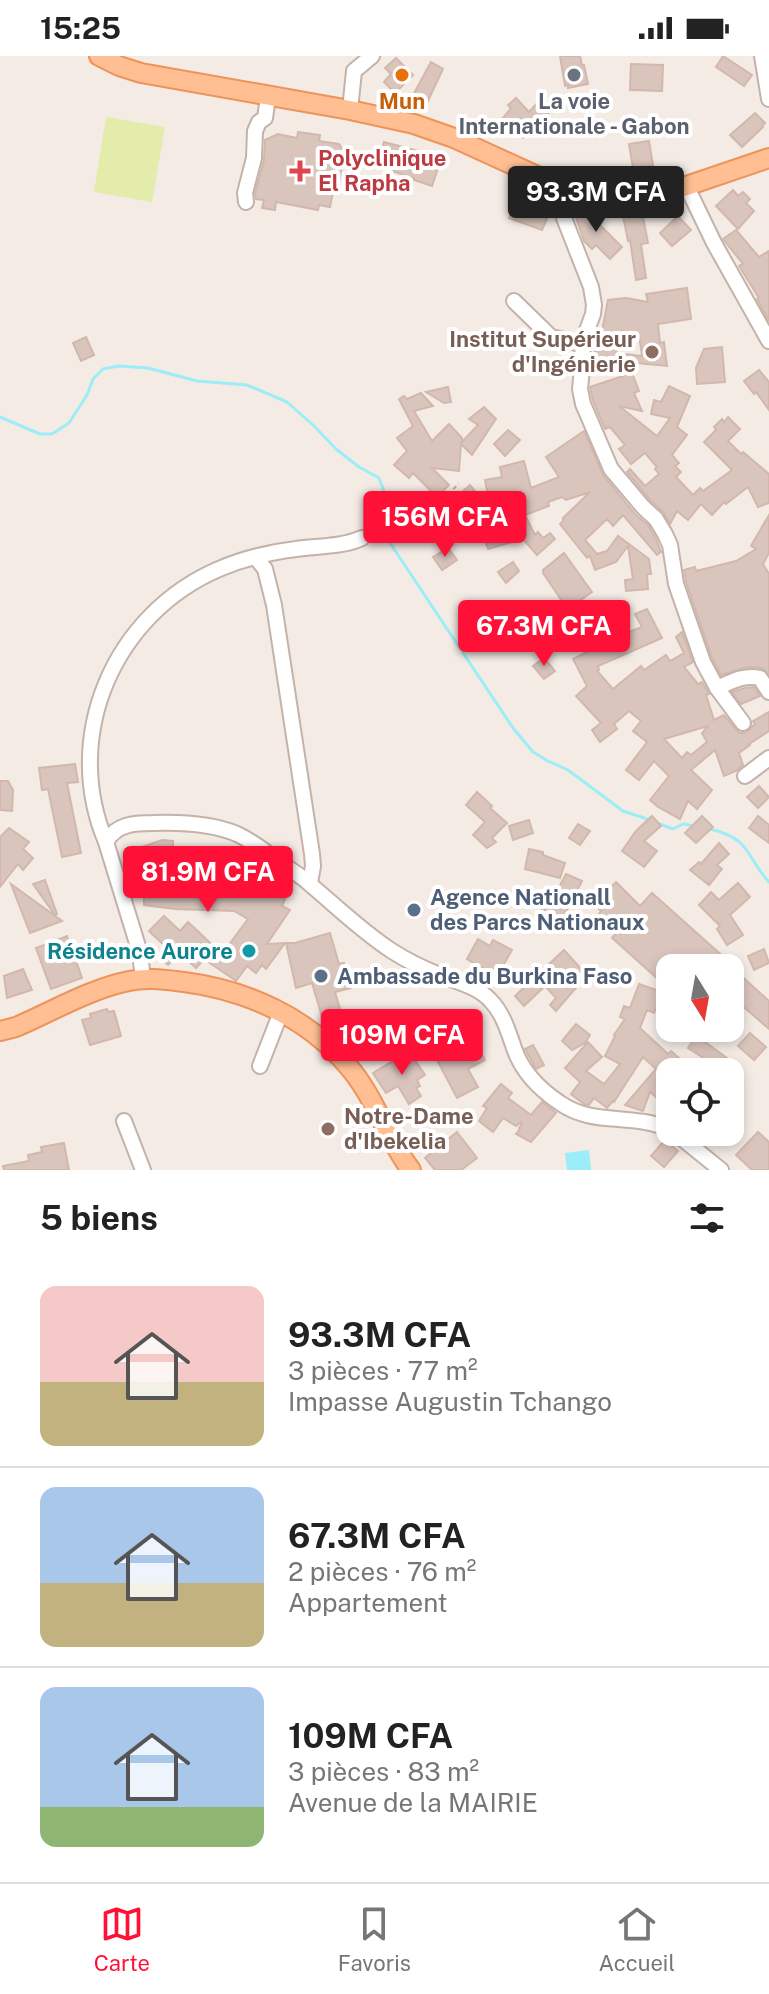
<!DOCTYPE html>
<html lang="fr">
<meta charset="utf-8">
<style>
body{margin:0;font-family:"Public Sans",sans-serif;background:#f6f6f6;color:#222;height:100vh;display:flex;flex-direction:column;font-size:30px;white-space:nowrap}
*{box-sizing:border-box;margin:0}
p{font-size:26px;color:#767676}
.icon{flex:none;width:44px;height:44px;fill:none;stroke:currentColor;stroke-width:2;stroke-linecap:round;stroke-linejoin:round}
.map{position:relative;height:1114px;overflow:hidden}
.panel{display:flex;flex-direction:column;background:#fff;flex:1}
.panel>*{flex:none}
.needle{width:52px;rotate:169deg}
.fabs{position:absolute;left:656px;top:898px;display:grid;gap:16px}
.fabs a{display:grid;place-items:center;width:88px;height:88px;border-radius:16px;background:#fff;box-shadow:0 4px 12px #0003;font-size:40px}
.price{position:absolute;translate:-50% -68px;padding:0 18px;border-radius:8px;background:#ff1137;color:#fff;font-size:26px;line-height:52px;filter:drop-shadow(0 2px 4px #0008)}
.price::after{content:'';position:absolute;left:50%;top:48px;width:24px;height:18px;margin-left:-12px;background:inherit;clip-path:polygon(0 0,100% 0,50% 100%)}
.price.active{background:#222;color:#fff}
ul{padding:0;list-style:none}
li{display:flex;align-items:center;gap:24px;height:200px;padding:0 40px}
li+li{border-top:2px solid #e0e0e0}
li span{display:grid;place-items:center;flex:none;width:224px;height:160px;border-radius:16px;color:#555}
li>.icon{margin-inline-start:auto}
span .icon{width:96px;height:96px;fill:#fffc;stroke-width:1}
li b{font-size:34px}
h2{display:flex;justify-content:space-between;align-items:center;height:96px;padding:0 40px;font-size:34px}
.status{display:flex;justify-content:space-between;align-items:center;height:56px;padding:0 40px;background:#fff;direction:ltr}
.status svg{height:22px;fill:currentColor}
.tab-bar{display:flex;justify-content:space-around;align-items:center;height:112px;border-top:2px solid #e0e0e0;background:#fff;font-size:22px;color:#767676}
.tab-bar a{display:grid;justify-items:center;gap:4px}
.tab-bar .active{color:#ff1137}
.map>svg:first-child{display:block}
</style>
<div class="status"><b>15:25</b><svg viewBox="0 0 49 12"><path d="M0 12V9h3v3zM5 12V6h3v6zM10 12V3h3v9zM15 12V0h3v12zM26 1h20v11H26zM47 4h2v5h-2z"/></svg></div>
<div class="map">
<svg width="769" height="1114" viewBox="0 0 769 1114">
<rect width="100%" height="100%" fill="#f4ebe5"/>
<!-- green -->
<polygon fill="#e3ecaa" points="106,61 165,71 152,146 94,136"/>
<!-- water -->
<polygon fill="#9cedf7" points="589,1094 591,1114 567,1114 565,1097"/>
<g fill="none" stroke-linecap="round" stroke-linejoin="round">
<!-- stream -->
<g stroke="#9cedf7" stroke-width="3">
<polyline points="0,361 40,378 52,378 69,367 87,339 93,323 103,313 118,310 148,312 197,325 247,329 287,346 314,370 336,393 359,411 379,422 386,440 382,475 513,672 533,696 548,705 568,714 623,755 650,764"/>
<polyline points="657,767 673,773 683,768 695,770"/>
<path d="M 710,773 C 752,783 745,800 769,826"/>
</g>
</g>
<!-- building -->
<g fill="#dac5bd" stroke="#d2b8ac" stroke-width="2" fill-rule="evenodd">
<polygon points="560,0 580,0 582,9 584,9 588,28 568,32 568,29 565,30"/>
<polygon points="723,0 752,19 744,30 716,11"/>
<polygon points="396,2 413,19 395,37 384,26 391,18 385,12"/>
<polygon points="431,6 443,13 426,49 412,41"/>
<polygon points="631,8 663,9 662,35 630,34"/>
<polygon points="516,42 529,56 540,44 551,55 538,68 545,75 539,80 532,74 523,82 503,62 511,52 508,49"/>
<polygon points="755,57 765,67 762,70 763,71 742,91 730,79"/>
<polygon points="298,76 320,79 319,85 339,88 345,96 339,126 335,126 330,151 319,149 318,154 276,146 275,154 262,152 264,144 256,143 255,138 264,104 265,84 278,78 297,82"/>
<polygon points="649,85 653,109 633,112 629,88"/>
<polygon points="384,86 426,97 424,103 436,106 439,109 432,130 414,124 414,122 388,114 386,110 377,107"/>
<polygon points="733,134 738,140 743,136 750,143 746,147 754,155 738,173 716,150"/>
<polygon points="516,144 550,156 542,174 509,162"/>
<polygon points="573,152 593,158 597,162 595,164 622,191 610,203 596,189 592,193 584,185"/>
<polygon points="639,156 643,161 648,187 641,188 646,222 636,224 630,184 628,185 623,160"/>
<polygon points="678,160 691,174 672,190 660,177"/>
<polygon points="736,174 759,201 769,195 769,265 757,243 759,242 739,210 743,208 723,183"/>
<path d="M 687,232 L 691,263 L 658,268 L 660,287 L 664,286 L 667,310 L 594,303 L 595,295 L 598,295 L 608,244 L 626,242 L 648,246 L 646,238 ZM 622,275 L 639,278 L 642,300 L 616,297 Z"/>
<polygon points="86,281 94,299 81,305 73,287"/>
<polygon points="722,291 725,326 697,328 696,312 704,293"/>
<polygon points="759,314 769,326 769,354 756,336 754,338 744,325"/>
<polygon points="632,317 639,335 634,337 642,355 619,350 657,380 670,362 651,358 654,344 661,346 669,330 690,340 677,371 687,379 672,399 679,407 675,410 681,416 676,421 693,439 700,432 703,435 732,414 704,386 716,374 714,371 722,363 724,366 728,361 740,373 728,385 741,398 743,396 769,418 769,447 758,451 748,431 726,448 724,446 712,459 701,448 688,464 677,455 670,468 663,456 650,444 627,416 630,413 645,430 659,418 655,413 657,411 645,397 631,408 619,393 625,389 610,371 605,373 593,345 590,331"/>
<polygon points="448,331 451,346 444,347 426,336"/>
<polygon points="421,337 433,350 414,355 432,385 449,368 462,382 462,386 478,369 469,363 484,351 496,363 472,399 461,388 459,415 432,412 449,429 437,441 413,417 409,422 394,409 407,395 397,382 413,370 399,343 404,340 407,343"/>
<polygon points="508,374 520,384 505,400 494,388"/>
<polygon points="584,375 603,419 635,458 648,469 656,483 661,496 657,499 623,459 613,470 607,463 585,484 597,498 607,495 618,480 649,503 651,518 647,518 648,533 626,535 625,524 633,523 628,490 616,506 595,514 590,500 587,502 560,468 563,465 563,462 590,436 566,444 562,441 548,446 549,450 525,459 535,479 538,476 543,482 550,477 555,483 537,499 523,483 488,493 481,472 467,483 452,464 473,449 462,436 470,429 491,456 485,424 502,421 500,411 524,405 531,432 559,421 546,401"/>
<polygon points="769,459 769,497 763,508 769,518 769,618 762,612 748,611 721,619 712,602 686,526 684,514 695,511 696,515 736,505 756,493 751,490"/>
<polygon points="448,492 457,504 442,514 433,501"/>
<polygon points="564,497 592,536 555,562 551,554 564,548 543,517 543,514"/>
<polygon points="513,506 519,515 506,527 498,516"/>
<path d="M 647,553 L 662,582 L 598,610 L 599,614 L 597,615 L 613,633 L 641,610 L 644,614 L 666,599 L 670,605 L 684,597 L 676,581 L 682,576 L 693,606 L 684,611 L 698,628 L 702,626 L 709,638 L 706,639 L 714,664 L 724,659 L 739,677 L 745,677 L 755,668 L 753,665 L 769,656 L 769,675 L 749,688 L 750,689 L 739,697 L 743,709 L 736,715 L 724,720 L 715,694 L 691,714 L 712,734 L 697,753 L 688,745 L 680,763 L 658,751 L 650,744 L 669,720 L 654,705 L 639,724 L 626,714 L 647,686 L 633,675 L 641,665 L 629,655 L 614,668 L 617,673 L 600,686 L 592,674 L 601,667 L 576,640 L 587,630 L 573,603 L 621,579 L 642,571 L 635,558 ZM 708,670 L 702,677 L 707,686 L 691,699 L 687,696 L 682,702 L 664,683 Z"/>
<polygon points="524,563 535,576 519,589 508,576"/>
<polygon points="592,563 594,576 615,566 620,577 579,582 577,565"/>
<polygon points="544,602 555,615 544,623 533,610"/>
<polygon points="754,631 760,640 741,648 732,636 745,632"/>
<polygon points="75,708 78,726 67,727 81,797 62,801 48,733 42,734 39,712"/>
<polygon points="0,725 8,725 13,734 12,755 0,754"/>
<polygon points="759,730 769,741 758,752 747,741"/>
<polygon points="477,736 492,750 490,752 507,767 492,782 496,786 487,792 473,779 485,766 466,749"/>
<polygon points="652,760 661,770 644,785 657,795 644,811 622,795 636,775"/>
<polygon points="702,760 713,771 696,787 685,777"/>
<polygon points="758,760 769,769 769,787 749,772"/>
<polygon points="529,764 533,777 513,784 509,770"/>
<polygon points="578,768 590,775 580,789 569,782"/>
<polygon points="9,772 29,786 23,793 33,802 23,814 18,808 0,831 0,781"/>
<polygon points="162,784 173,785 173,792 190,795 185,832 253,840 259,829 285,843 282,850 290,854 267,888 285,887 266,913 262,909 256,917 247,910 236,925 204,903 196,912 180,897 168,909 160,902 168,893 149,875 164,860 180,875 188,866 222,898 248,863 234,855 175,853 144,849 144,832 137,831 142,791"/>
<polygon points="719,787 729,798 717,809 722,813 709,829 690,814 699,806 701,808"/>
<polygon points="529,793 543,796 543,799 565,807 560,822 525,813"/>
<polygon points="227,795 251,806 238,832 214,820"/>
<polygon points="566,818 582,825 563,862 540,852 548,837 554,841"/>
<polygon points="45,824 57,858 55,859 33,828"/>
<polygon points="616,826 640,850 652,837 727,904 727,907 769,945 769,973 730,939 730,912 670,912 670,934 612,882 617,876 599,858 601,855 594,848"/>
<polygon points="738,827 750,841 730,859 743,879 727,889 717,873 720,870 699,849 711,836 719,844"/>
<polygon points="11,828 62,865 30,877"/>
<polygon points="330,877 339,908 344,907 351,932 335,936 341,956 322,961 312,927 296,932 286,887 295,887"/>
<polygon points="67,880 82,922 51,933 36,892"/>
<polygon points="478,883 490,890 493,884 512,894 497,920 467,903"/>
<polygon points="764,893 769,907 754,914 748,900"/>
<polygon points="564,894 582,914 575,920 581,926 556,955 550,949 556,942 545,930 524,950 515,940"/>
<polygon points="23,913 32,934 7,942 4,920"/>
<polygon points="639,928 662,936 654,957 647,954 640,972 668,998 671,995 695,1016 670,1016 670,1053 650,1036 643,1055 625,1049 656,1013 643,1001 614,1046 613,1045 607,1052 594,1042 589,1049 584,1048 571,1038 580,1026 565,1012 588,986 602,1001 586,1015 604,1028 620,1008 605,1000 615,980 614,979 625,963 620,961 624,950 630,952"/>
<polygon points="107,953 108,956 114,955 121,980 90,989 82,964 91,962 90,958"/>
<polygon points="370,956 403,979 388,1000 355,977"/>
<polygon points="459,966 468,983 473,980 485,1004 468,1013 478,1031 457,1042 437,1004 453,995 442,975"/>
<polygon points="576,968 590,979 585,987 572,994 562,985"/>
<polygon points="680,972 696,972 693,977 735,1008 729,1016 701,1016 708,1005 688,992 692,986 677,975"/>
<polygon points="750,977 766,991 754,1004 738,990"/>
<polygon points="533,989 544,1009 536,1013 525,993"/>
<polygon points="409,995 425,1019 417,1024 420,1030 416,1032 421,1040 409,1048 398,1030 386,1037 373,1017"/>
<polygon points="501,1028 512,1037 508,1042 531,1059 542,1046 556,1057 531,1086 516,1078 520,1073 519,1072 522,1068 521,1066 516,1070 503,1062 493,1076 479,1065 487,1052 483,1050"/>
<polygon points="457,1076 477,1102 461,1114 435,1114 425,1102"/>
<polygon points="758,1076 769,1086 769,1114 752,1114 736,1099"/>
<polygon points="665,1084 678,1095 664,1111 651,1100"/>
<polygon points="64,1087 69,1114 4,1114 3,1110 29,1105 28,1099 42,1096 41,1091"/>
</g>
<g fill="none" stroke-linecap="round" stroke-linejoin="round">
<defs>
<g id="minor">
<polyline points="762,0 769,43"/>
<polyline points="350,54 354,15 372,0"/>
<polyline points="687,131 714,187 769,285"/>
<path d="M 570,135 L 562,147 L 564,162 L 591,231 L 594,249 L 593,258 L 582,288 L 583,302 L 580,333 L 583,348 L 611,413 L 643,451 L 656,463 L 665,478 L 670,489 L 676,528 L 703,606 L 717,632 C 731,626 744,618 760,622 L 769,636"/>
<polyline points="246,146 245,137 254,102 255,75 259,66 265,62 268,41"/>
<polyline points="514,245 551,281 582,288"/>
<polyline points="256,502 265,513 274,549 312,798 313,810 310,827"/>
<polyline points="717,632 743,667"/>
<polyline points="745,720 769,702"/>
<path d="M 106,786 C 61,680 114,558 219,513 C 242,503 271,496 296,493 C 317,490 342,491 362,482"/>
<path d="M 143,923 L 140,897 L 106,786 C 116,768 134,767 153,767 C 181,766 211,767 237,778 C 252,785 265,795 278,805 C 289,813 302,820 312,830 C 338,852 364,877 392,895 C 406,904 420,911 435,917 C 453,925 476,929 490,944 C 503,957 508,975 514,992 C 522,1016 539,1033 560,1047 C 594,1071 633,1056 670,1074"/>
<polyline points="260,1010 281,956"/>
<polyline points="124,1065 143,1114"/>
<polyline points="674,1076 721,1114"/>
</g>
<g id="major">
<polyline points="99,0 119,10 141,17 350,54 414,68 454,82 570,135 601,144 624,145 657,140 769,102"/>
<path d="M 0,975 L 16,971 C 53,955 90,933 129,925 C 147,921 166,924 184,926 C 246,934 307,961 348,1010 C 375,1041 386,1081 411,1114"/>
</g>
</defs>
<!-- minor casing -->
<use href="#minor" stroke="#c3b3aa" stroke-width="18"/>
<!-- major casing -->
<use href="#major" stroke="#ee9359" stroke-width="22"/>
<!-- path -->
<path stroke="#c4a697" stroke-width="2" stroke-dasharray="4 4" stroke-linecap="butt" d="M 371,473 C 385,467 396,470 410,468 C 426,466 448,439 459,427"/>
<!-- minor -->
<use href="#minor" stroke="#fff" stroke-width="14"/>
<!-- major -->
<use href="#major" stroke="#ffbf93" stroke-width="18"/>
</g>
<!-- markers -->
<circle fill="#e8710a" stroke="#fff" stroke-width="3" cx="402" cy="19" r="8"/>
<circle fill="#6b7280" stroke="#fff" stroke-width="3" cx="574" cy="19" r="8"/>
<path fill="#e0444e" stroke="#fff" stroke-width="3" d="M296 103h8v8h8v8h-8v8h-8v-8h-8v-8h8z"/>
<g fill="#8d6e63" stroke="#fff" stroke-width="3">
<circle cx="652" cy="296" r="8"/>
<circle cx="328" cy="1073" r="8"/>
</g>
<g fill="#5c6f8a" stroke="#fff" stroke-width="3">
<circle cx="414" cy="854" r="8"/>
<circle cx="321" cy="920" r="8"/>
</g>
<circle fill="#0f9aa8" stroke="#fff" stroke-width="3" cx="249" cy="895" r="8"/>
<g text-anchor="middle" stroke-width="8" stroke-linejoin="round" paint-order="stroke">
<!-- food labels -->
<g font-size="22" font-weight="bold" fill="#c56008" stroke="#fff">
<text x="402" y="53">Mun</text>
</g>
<!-- worship labels -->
<g font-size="22" font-weight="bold" fill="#5b616d" stroke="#fff">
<text x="574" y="53">La voie<tspan x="574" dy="25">Internationale - Gabon</tspan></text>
</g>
<!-- health labels -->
<g font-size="22" font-weight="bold" fill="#be3a42" stroke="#fff" text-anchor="start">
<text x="318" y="110">Polyclinique<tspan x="318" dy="25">El Rapha</tspan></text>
</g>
<!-- education labels -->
<g font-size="22" font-weight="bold" fill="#785e54" stroke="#fff" text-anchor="end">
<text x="636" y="291">Institut Supérieur<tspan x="636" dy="25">d'Ingénierie</tspan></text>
<text x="344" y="1068" text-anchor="start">Notre-Dame<tspan x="344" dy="25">d'Ibekelia</tspan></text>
</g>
<!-- service labels -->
<g font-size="22" font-weight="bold" fill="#4e5e75" stroke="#fff" text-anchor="start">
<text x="430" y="849">Agence Nationall<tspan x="430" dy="25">des Parcs Nationaux</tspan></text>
<text x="337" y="928">Ambassade du Burkina Faso</text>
</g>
<!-- culture labels -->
<g font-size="22" font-weight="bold" fill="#0d838f" stroke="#fff" text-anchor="end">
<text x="233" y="903">Résidence Aurore</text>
</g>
</g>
</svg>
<div class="fabs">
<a><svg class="needle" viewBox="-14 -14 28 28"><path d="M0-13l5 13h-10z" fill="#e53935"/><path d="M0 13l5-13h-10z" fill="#767676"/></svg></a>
<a><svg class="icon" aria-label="locate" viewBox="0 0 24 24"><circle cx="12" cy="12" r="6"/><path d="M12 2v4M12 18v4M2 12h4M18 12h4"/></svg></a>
</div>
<b class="price active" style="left:596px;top:178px">93.3M CFA</b>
<b class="price" style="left:445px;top:503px">156M CFA</b>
<b class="price" style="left:544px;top:612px">67.3M CFA</b>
<b class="price" style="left:208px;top:858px">81.9M CFA</b>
<b class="price" style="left:402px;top:1021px">109M CFA</b>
</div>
<section class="panel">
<h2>5 biens<svg class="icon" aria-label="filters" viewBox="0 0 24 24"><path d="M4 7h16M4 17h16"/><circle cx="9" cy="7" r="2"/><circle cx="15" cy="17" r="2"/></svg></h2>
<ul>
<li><span style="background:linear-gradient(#f6c9c9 60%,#c2b280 0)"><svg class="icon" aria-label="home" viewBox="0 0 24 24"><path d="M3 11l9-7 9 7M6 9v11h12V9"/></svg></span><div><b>93.3M CFA</b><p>3 pièces · 77 m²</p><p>Impasse Augustin Tchango</p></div></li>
<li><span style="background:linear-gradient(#a9c7e8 60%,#c2b280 0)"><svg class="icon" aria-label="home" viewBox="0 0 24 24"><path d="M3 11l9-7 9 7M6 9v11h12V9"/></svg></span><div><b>67.3M CFA</b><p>2 pièces · 76 m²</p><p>Appartement</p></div></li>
<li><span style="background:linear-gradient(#a9c7e8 75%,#8fb573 0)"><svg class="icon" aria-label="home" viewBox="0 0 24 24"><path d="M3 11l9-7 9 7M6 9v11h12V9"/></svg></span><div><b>109M CFA</b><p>3 pièces · 83 m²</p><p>Avenue de la MAIRIE</p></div></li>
</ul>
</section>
<nav class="tab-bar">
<a class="active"><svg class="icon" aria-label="map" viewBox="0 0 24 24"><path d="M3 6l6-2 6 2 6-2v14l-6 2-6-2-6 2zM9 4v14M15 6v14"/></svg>Carte</a>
<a><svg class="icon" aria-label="saved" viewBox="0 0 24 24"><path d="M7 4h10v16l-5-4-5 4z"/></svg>Favoris</a>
<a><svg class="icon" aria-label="home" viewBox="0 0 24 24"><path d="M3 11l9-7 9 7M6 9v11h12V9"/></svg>Accueil</a>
</nav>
